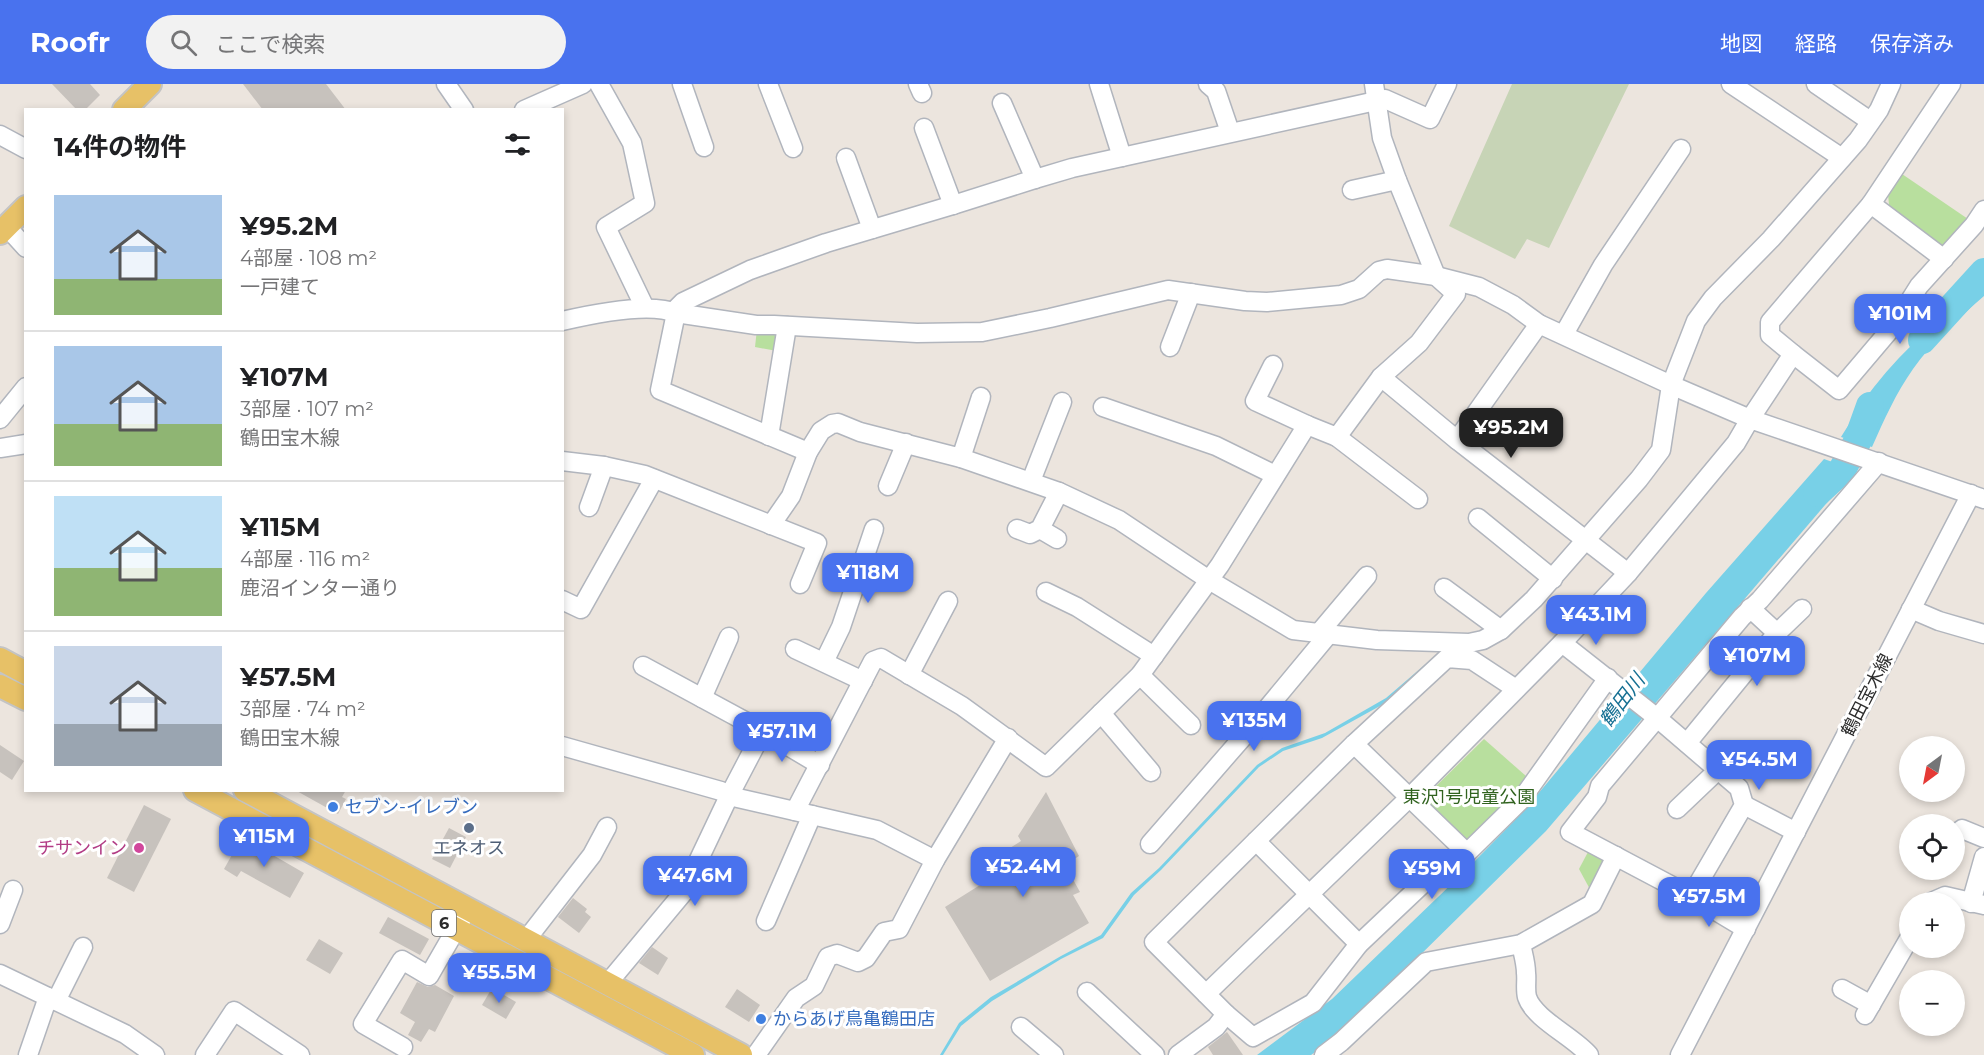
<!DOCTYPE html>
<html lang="ja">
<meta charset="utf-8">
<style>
body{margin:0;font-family:Montserrat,"Noto Sans JP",sans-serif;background:#f2f2f2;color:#202124;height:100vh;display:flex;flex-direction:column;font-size:22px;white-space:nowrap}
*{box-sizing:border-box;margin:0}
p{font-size:20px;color:#757577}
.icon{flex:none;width:33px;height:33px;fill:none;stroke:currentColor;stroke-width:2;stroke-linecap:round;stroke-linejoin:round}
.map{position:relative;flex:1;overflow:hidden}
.details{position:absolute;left:24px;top:24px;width:540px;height:684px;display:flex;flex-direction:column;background:#fff;border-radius:0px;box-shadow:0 3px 9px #0003}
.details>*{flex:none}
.needle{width:39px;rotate:212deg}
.controls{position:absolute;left:1899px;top:652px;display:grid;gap:12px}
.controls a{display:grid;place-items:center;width:66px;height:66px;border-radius:50%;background:#fff;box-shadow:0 3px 9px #0003;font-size:30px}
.price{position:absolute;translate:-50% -51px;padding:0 14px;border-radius:12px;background:#4972ee;color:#fff;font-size:20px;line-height:39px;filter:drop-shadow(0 2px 3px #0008)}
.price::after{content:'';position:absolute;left:50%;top:36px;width:18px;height:14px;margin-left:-9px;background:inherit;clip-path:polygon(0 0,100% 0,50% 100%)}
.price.current{background:#222;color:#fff}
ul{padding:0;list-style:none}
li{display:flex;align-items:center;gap:18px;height:150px;padding:0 30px}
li+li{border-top:2px solid #e0e0e0}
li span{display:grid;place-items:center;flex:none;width:168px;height:120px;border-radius:0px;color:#555}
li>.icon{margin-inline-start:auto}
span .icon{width:72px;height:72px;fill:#fffc;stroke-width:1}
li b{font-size:26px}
h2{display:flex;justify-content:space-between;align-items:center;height:72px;padding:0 30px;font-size:26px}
header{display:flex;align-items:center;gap:36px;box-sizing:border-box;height:84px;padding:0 30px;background:#4972ee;color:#fff}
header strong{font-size:28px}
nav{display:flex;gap:33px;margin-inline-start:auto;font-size:21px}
.search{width:420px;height:54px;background:#f2f2f2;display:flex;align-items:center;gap:15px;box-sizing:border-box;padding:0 21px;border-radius:33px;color:#757577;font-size:22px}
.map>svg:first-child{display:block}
</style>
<header>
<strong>Roofr</strong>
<div class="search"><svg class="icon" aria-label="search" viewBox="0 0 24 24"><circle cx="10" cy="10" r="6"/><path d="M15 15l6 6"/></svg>ここで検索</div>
<nav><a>地図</a><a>経路</a><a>保存済み</a></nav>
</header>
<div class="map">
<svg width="1984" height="971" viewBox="0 0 1984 971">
<rect width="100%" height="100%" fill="#ece5de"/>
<!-- green -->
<g fill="#b8df9e">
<polygon points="1902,90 1968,135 1950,161 1940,163 1889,121 1888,110"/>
<polygon points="757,245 780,249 777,267 755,263"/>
<polygon points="1484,655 1527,693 1474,753 1465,756 1428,720 1427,711"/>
<polygon points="1588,768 1604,776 1606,783 1592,809 1579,785"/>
</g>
<!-- cemetery -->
<polygon fill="#c7d4b6" points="1512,0 1629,0 1549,164 1527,155 1515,175 1449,142"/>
<!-- water -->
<g fill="#78d0e7">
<path d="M 1897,0 L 1900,0 C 1860,82 1790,146 1729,212 L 1714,225 L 1700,246 L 1684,285 L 1677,318 L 1671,362 L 1661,381 L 1639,410 L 1538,523 L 1505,554 L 1481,565 L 1467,569 L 1389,617 L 1322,654 L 1283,667 L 1259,683 L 1161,786 L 1134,811 L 1103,854 L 1061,875 L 992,917 L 961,942 L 943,971 L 940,971 L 959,939 L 991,913 L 1061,872 L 1101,851 L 1131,809 L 1159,784 L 1257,681 L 1282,664 L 1325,649 L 1386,614 L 1442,566 L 1468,565 L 1637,407 L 1672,320 L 1698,244 Z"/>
<path d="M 1984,197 L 1984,212 C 1959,234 1932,258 1913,285 C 1896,309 1884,336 1872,363 L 1841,353 C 1852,336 1862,318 1874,303 C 1906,262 1945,230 1984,197 Z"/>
<polygon points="1824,375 1855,386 1546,747 1339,951 1311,971 1257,971 1332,915 1464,788 1522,729 1706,509"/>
</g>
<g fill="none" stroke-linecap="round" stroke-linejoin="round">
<!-- river -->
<g stroke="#78d0e7" stroke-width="28">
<polyline points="1922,256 1984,188"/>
<polyline points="1817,409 1842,386 1857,358 1870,322"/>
</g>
</g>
<!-- building -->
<g fill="#c7c2bd">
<polygon points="52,0 90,0 100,11 85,26 77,26"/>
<polygon points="243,0 326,0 346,26 263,26"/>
<polygon points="0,661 24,677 12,696 0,688"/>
<polygon points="295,706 346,706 342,713 346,715 338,730"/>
<polygon points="1046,708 1079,772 1065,781 1080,808 1073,811 1089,839 990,897 945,823 1004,786 997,772 1021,757 1018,752"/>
<polygon points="144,721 171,735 134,808 107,794"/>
<polygon points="449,744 466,753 450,784 432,775"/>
<polygon points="242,753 304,789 290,814 241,787 237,793 224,785"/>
<polygon points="573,814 587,825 585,828 591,833 579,849 558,833"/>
<polygon points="388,833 429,855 420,871 379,849"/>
<polygon points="319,855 343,869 330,890 306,876"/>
<polygon points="652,863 668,874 658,891 639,879"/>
<polygon points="417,898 428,903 435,901 454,912 435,948 429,945 421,958 408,951 415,938 400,929"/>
<polygon points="492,904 516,918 506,935 482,921"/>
<polygon points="737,905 760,921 749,938 725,923"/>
<polygon points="1227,948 1243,971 1213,971 1208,963"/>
</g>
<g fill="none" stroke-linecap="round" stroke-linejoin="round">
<defs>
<g id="minor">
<polyline points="446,0 464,26"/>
<polyline points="599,0 632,59 645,119 606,143 645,224"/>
<polyline points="682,0 704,63"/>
<polyline points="768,0 793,64"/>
<polyline points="918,0 922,9"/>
<polyline points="1099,0 1122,73"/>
<polyline points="1208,0 1216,7 1230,48"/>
<polyline points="1731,0 1842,74"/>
<polyline points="1816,0 1870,37"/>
<polyline points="1002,19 1035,95"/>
<polyline points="524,26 583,0"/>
<polyline points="924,44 953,121"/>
<polyline points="0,51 26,65"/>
<polyline points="846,74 872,145"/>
<polyline points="1352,106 1397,96"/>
<polyline points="1871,120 1944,175"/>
<polyline points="7,143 26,164"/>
<path d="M 562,237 C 592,230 649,218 676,229 L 756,241 L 774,241 L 917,249 L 982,248 L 1050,234 L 1168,206 L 1245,217 L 1267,218 L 1341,211 L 1359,205 L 1379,187 L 1387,185 L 1436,192 L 1479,203 L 1513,221 L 1539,240 L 1671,301 L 1750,335 L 1793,270 L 1770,251 L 1770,238 L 1871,120 L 1951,0"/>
<polyline points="1539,240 1457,356 1628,489"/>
<polyline points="1564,250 1603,181 1681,65"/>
<polyline points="1170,263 1191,209"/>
<polyline points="1793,270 1839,306 1895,240 1919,202 1974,141 1984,126"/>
<polyline points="1381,293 1457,356"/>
<polyline points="1103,323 1216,362 1275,391"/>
<polyline points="0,335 26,303"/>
<polyline points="1307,341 1337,353 1381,293 1419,259 1456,210 1436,192 1397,96 1382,54 1374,0"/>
<polyline points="769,352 787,242"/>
<polyline points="1337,353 1418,415"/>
<polyline points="0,364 26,360"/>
<polyline points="808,368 660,306 677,224 683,218 750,186 826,159 953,121 1035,95 1072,84 1385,15 1430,35 1447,0"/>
<polyline points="961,374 981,313"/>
<polyline points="562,377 604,382 645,391 817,459 800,500"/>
<polyline points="1031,397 1062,318"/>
<polyline points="888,402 906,359"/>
<polyline points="589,423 604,382"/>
<polyline points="1478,434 1553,495"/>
<polyline points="771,441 791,412 808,368 821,347 832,340 838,339 860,348 961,374 1059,408 1119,436 1209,496 1293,546 1377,556 1469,559 1483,556 1501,546 1534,515 1639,395 1661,366 1671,301 1696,237 1713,214 1771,155 1858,56 1879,26 1891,0"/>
<polyline points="1017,445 1030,450 1040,445 1059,408"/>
<polyline points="1040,445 1057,455"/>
<polyline points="1444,504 1501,546"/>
<polyline points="1046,508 1077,523 1154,572"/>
<polyline points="562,516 581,525 654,395"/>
<polyline points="1750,524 1777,549"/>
<polyline points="1911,525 1939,537 1984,550"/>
<polyline points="1318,550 1367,492"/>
<polyline points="1562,559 1656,633 1739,704 1744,721 1691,812"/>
<polyline points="795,565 863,597"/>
<polyline points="824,578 841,543 874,445"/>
<polyline points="643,582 763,647 820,681"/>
<polyline points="909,591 948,517"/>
<polyline points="1140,591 1191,641"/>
<polyline points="702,614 729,553"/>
<polyline points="1101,629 1151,688"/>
<polyline points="1687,659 1777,549 1802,525"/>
<polyline points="1354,660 1467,769"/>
<polyline points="562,662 721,707 729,712 877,746 935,776"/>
<polyline points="1744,721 1796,748"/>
<polyline points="1677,725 1718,686"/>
<polyline points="795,727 873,577 881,574 962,622 1046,683 1140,591 1220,481 1307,341 1255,317 1273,281"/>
<polyline points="1962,745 1984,754"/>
<polyline points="1256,757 1359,860"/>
<polyline points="1150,760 1250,645 1328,551"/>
<polyline points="1929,819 1945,812 1984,821"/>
<polyline points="1971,819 1984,773"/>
<polyline points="766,837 812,731"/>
<polyline points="0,840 13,806"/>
<polyline points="1746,845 1691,812 1570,748 1597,713 1600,702 1742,533 1760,516 1879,378"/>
<polyline points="526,856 592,771 607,743"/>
<path d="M 1521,860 C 1523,870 1526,879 1526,889 C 1527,896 1525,905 1527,913 C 1534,935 1574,953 1589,971"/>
<polyline points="0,890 125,950 155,971"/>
<polyline points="608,899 683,809 729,712 763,647"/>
<polyline points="1842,905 1871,921"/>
<polyline points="1087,908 1155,971"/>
<polyline points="1206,910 1154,858 1354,660 1447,574 1472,576 1516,605"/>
<polyline points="56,917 83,863"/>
<polyline points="1226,930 1253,953 1313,919 1359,860 1432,791 1467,769 1521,716 1608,594"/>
<polyline points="1865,931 1910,853"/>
<polyline points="1021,943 1054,971"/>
<polyline points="403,963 363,940 402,876 429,892 467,826"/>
<polyline points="28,971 48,913"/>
<polyline points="205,971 234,927 300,971"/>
<polyline points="756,971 796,914 814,902 828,873 837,870 858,878 866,874 884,848 899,845 935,776 1008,654"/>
<polyline points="1178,971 1216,943 1226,930 1206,910 1410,713 1562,559 1628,489 1736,359 1750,335 1984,415"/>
<polyline points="1324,971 1341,958 1426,878 1521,860 1592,820 1616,772"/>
<polyline points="1680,971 1971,410"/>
</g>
<g id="major">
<polyline points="124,26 150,0"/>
<polyline points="0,149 26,123"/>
<polyline points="0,575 26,589"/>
<polyline points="0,602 26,615"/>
<polyline points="195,706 693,971"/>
<polyline points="245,706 741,971"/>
</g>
</defs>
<!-- minor casing -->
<use href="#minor" stroke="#b1b5bd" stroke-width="21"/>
<!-- major casing -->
<use href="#major" stroke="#c4c4c4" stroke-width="26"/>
<!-- minor -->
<use href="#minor" stroke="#fff" stroke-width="18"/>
<!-- major -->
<use href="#major" stroke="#e7c167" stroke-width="22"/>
</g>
<!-- markers -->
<g fill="#3f7fe0" stroke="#fff" stroke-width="2">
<circle cx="333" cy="723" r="6"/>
<circle cx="761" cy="935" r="6"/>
</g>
<circle fill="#5c6f8a" stroke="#fff" stroke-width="2" cx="469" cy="744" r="6"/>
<circle fill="#d1479c" stroke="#fff" stroke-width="2" cx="139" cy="764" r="6"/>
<g text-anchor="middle" stroke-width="6" stroke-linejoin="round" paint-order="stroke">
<!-- shield labels -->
<rect fill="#fff" stroke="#6b6b6b" stroke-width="1.5" x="432" y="826" width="24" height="26" rx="4.5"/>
<g font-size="16" font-weight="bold" fill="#2b2b2b">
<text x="444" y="845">6</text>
</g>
<!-- street labels -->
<g font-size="18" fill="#2b2b2b" stroke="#fff">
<text transform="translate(1867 611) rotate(-63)" y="6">鶴田宝木線</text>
</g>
<!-- park labels -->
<g font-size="18" fill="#31631f" stroke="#fff">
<text x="1469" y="719">東沢1号児童公園</text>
</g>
<!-- shop labels -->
<g font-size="18" fill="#366cbe" stroke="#fff" text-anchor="start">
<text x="345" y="729">セブン-イレブン</text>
<text x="773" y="941">からあげ鳥亀鶴田店</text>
</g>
<!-- hotel labels -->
<g font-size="18" fill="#b23c85" stroke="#fff" text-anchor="end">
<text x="127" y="770">チサンイン</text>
</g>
<!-- service labels -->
<g font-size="18" fill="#4e5e75" stroke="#fff">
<text x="469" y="770">エネオス</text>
</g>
<!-- water labels -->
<g font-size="20" font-style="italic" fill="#167093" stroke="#fff">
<text transform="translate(1622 616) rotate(-53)" y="7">鶴田川</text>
</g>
</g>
</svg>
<div class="controls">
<a><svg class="needle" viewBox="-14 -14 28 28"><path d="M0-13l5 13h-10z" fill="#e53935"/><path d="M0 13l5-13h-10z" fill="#757577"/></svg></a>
<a><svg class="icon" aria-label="locate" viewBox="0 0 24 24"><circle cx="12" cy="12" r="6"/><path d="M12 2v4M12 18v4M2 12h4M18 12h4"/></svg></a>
<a>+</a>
<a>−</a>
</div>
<b class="price" style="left:1900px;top:261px">¥101M</b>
<b class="price current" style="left:1511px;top:375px">¥95.2M</b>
<b class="price" style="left:868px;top:520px">¥118M</b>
<b class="price" style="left:1596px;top:562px">¥43.1M</b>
<b class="price" style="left:1757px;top:603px">¥107M</b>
<b class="price" style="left:1254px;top:668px">¥135M</b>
<b class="price" style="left:782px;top:679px">¥57.1M</b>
<b class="price" style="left:1759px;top:707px">¥54.5M</b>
<b class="price" style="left:264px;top:784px">¥115M</b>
<b class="price" style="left:1023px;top:814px">¥52.4M</b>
<b class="price" style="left:1432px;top:816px">¥59M</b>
<b class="price" style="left:695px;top:823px">¥47.6M</b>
<b class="price" style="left:1709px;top:844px">¥57.5M</b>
<b class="price" style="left:499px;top:920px">¥55.5M</b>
<section class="details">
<h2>14件の物件<svg class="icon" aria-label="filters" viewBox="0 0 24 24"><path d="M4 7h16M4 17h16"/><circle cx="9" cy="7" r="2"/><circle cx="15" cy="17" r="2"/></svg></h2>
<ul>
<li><span style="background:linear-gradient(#a9c7e8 70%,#8fb573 0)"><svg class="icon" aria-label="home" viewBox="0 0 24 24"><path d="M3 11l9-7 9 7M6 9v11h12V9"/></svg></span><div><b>¥95.2M</b><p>4部屋 · 108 m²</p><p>一戸建て</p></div></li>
<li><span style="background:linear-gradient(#a9c7e8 65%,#8fb573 0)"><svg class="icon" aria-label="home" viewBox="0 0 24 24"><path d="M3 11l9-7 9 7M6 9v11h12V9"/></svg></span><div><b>¥107M</b><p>3部屋 · 107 m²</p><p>鶴田宝木線</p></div></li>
<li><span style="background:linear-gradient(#bfe0f5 60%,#8fb573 0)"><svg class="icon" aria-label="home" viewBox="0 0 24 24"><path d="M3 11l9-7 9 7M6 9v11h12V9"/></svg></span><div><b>¥115M</b><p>4部屋 · 116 m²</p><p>鹿沼インター通り</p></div></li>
<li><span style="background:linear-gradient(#c9d6e8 65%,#9aa5b1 0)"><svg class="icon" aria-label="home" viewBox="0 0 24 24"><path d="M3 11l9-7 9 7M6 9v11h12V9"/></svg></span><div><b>¥57.5M</b><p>3部屋 · 74 m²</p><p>鶴田宝木線</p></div></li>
</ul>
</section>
</div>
